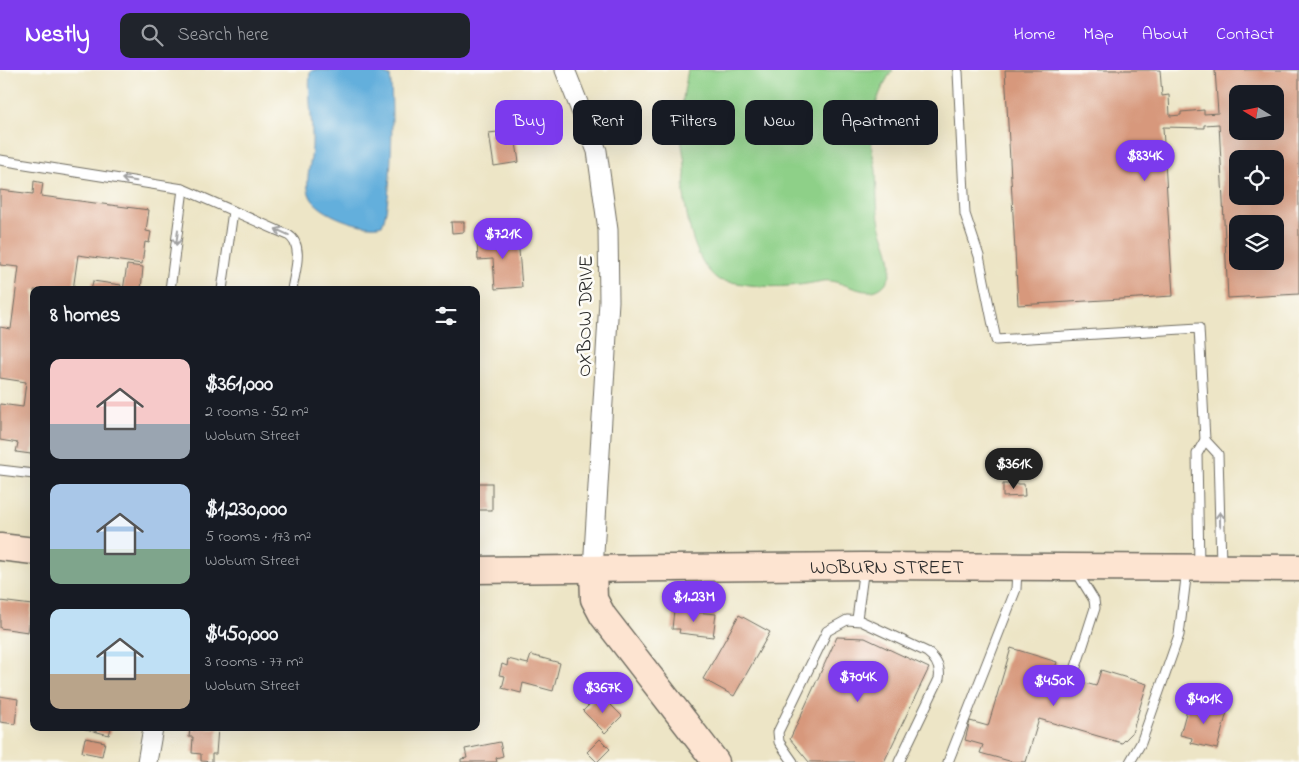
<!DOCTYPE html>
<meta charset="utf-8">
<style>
body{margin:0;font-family:"Indie Flower",sans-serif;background:#20242c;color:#f1f3f6;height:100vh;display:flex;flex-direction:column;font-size:19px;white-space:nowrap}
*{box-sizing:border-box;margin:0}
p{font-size:16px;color:#9ea1a6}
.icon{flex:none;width:28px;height:28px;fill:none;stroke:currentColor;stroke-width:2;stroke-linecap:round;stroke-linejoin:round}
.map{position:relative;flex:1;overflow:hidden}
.details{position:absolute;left:30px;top:216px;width:450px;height:445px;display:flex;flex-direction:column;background:#171b24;border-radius:10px;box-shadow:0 5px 20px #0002}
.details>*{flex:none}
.hud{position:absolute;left:495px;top:30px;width:475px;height:45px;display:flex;gap:10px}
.needle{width:32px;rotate:280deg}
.controls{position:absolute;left:1229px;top:15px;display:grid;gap:10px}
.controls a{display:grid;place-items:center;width:55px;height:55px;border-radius:10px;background:#171b24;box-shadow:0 5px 20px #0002;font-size:25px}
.price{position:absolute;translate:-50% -42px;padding:0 11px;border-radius:18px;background:#7c3aed;color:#fff;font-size:16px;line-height:32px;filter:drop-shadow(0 1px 2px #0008)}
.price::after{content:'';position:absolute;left:50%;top:30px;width:15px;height:11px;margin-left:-8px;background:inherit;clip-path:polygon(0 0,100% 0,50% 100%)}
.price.active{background:#222;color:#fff}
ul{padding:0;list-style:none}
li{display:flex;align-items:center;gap:15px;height:125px;padding:0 20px}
li span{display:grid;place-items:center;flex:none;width:140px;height:100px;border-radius:10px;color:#555}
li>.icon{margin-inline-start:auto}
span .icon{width:60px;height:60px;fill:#fffc;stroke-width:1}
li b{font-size:21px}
h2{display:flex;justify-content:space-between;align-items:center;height:60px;padding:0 20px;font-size:21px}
.chip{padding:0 18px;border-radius:10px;background:#171b24;box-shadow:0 5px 20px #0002;font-size:18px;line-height:45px}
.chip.active{background:#7c3aed;color:#fff}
header{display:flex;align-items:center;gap:30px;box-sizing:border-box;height:70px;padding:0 25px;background:#7c3aed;color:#fff}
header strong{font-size:24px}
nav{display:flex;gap:28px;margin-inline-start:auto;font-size:18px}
.search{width:350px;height:45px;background:#20242c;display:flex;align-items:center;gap:12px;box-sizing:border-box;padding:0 18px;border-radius:10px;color:#9ea1a6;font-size:19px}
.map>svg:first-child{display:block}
</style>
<header>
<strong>Nestly</strong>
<div class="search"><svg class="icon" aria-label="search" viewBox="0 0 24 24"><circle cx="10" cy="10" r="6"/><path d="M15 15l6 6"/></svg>Search here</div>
<nav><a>Home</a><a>Map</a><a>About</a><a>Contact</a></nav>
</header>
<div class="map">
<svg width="1299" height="692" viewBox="0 0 1299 692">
<rect width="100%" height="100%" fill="#fdfcf7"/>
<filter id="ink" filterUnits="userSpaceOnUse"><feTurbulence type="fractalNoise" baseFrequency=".02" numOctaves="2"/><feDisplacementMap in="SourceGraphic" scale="10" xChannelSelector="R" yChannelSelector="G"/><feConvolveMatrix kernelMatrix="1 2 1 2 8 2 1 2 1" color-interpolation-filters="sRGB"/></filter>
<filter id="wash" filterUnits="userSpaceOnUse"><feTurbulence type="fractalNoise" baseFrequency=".0096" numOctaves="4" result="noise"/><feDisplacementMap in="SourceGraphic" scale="20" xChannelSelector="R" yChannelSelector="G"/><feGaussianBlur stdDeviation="1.12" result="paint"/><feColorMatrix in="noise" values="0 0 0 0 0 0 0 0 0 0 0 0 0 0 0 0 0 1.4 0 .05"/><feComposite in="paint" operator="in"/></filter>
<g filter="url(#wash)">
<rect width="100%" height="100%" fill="#ede5c6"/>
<!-- green -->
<path fill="#8ed088" stroke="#5c7e5a" d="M 688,0 L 893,0 C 878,19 871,46 871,71 C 871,81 875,91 876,101 C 877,118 876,137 880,154 C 884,171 900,199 884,215 C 867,232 842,208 823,211 C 793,217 769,219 737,213 C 732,212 724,212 719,210 C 695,194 687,151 684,124 C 683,115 686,106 685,98 C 685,86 681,75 681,64 C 680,43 684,20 688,0 Z"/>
<!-- water -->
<path fill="#64afdc" stroke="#486d84" d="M 313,0 L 376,0 L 390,6 C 394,30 392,136 382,155 C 365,161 317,144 310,126 C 305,116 309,99 311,88 C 315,59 307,31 310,2 Z"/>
<g id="blocks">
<!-- building -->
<g fill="#d7987c" fill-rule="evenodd">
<path d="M 1005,0 L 1160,0 L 1162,26 L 1169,25 L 1170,46 L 1181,45 L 1181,42 L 1204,40 L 1204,44 L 1218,43 L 1215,0 L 1299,0 L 1299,224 L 1228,228 L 1219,54 L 1204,55 L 1204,58 L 1163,57 L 1173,226 L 1018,235 ZM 1238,24 L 1275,24 L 1275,61 L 1238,61 ZM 1238,89 L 1275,89 L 1275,126 L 1238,126 ZM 1238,154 L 1275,154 L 1275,191 L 1238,191 Z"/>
<polygon points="514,60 519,92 494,96 489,63"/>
<polygon points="34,111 43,113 41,126 149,140 146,161 151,162 149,173 145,172 142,194 78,185 73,220 34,220 34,376 31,384 16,382 18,373 0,370 0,334 23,337 26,312 0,308 0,257 11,259 19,197 0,195 0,120 33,124"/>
<polygon points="451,152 464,152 464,162 452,163"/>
<polygon points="507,164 508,169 518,168 522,217 495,219 493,189 478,190 477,171 492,169 492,165"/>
<polygon points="127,195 143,197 141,220 123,220"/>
<polygon points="93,211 121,215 120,220 91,220"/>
<rect x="476" y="413" width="16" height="27"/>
<polygon points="1003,414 1024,414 1025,426 1003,427"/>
<polygon points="0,531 32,535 28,562 0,558"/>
<polygon points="674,540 716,544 713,567 679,563 680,559 672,559"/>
<polygon points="739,545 770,562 734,626 703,609"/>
<polygon points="837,567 865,568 929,598 884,692 809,692 790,669"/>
<polygon points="1011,578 1057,592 1053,604 1096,616 1101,600 1147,614 1132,663 1122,673 1039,649 1026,692 1013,692 980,683 983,675 965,670 970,651 988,656"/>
<polygon points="531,585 560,593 553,621 523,613 521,623 502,618 505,606 499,605 502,594 507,596 508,589 528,594"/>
<polygon points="600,624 622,646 605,663 583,641"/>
<polygon points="0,626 18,629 15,654 0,652"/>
<polygon points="1189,632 1227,642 1217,679 1191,673 1192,668 1180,665"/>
<polygon points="82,658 111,658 109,665"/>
<polygon points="195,658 218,658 216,684 212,684 212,692 201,691 201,684 192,683 193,667 189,667 190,659 195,660"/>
<polygon points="85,668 105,672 102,686 82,682"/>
<polygon points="600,669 610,679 597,692 587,682"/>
<polygon points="500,672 503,686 496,688 497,692 461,692 461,689 467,688 465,679"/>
</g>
</g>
</g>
<g filter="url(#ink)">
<use href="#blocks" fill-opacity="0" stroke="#6f6c61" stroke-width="1"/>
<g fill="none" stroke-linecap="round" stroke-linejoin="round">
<defs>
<g id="lane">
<polyline points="958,2 965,144 979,186 996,270 1199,258 1205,370 1197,384 1199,496"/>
<path d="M 0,90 L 183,119 L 288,165 C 305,175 294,204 292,220"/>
<polyline points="170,220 183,119"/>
<polyline points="222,220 233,141"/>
<polyline points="1205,370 1218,384 1221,494"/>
<polyline points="0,400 34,404"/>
<polyline points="857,549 864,497"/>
<polyline points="1075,600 1095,538 1094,530 1076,501"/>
<path d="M 793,692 L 779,672 L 778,662 L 827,561 L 847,550 L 861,551 L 927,582 C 936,589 941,598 939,609 L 899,692"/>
<polyline points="948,692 1016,519 1017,500"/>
<polyline points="1130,692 1141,673 1179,565 1187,500"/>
</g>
<g id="street">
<polyline points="565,0 597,81 608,160 609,231 593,500"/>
<polyline points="147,692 153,658"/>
</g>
<g id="secondary">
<polyline points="0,477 34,481"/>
<path id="s1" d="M 476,500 L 864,496 L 1299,498"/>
<polyline points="593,500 594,529 603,546 716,692"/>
</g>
</defs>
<!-- lane casing -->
<use href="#lane" stroke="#6f6c61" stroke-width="11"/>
<!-- street casing -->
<use href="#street" stroke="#6f6c61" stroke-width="21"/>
<!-- secondary casing -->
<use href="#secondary" stroke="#6f6c61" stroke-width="29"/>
<!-- lane -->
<use href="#lane" stroke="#fff" stroke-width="9"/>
<!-- street -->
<use href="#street" stroke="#fff" stroke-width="19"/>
<!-- secondary -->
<use href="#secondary" stroke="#fde4d1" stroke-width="26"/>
</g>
<!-- one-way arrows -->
<defs><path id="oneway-shaft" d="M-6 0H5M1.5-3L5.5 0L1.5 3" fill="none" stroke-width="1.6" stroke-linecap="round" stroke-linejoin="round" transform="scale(1.25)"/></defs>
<g stroke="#a0a0a0">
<use href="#oneway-shaft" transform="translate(129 110) rotate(-171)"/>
<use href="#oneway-shaft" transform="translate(282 162) rotate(-156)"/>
<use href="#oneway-shaft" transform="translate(177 168) rotate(97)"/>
<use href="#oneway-shaft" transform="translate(1220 449) rotate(-91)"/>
</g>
</g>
<g text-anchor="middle" stroke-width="5" stroke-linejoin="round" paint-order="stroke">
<!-- street labels -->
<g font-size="20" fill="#2b2b2b" stroke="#fdfcf7">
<text transform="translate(584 246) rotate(-89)" y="7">OXBOW DRIVE</text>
<text dy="7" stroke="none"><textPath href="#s1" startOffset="411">WOBURN STREET</textPath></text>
</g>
</g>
</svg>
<div class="controls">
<a><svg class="needle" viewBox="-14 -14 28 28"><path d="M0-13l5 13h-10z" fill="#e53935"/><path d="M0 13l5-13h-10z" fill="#9ea1a6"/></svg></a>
<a><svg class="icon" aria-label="locate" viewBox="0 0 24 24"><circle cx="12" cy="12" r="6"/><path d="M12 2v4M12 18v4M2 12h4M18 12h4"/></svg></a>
<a><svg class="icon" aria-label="layers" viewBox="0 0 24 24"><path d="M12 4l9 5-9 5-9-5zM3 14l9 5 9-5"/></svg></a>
</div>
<b class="price" style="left:1145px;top:112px">$834K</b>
<b class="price" style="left:503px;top:190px">$721K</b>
<b class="price active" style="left:1014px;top:420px">$361K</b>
<b class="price" style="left:694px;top:553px">$1.23M</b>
<b class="price" style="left:858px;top:633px">$704K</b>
<b class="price" style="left:1054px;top:637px">$450K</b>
<b class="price" style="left:603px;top:644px">$367K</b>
<b class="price" style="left:1204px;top:655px">$401K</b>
<div class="hud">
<a class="chip active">Buy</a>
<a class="chip">Rent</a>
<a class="chip">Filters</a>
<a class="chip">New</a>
<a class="chip">Apartment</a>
</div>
<section class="details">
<h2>8 homes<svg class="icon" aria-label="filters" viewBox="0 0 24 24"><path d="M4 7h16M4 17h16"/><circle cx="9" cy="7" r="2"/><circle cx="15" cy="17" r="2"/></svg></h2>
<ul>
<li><span style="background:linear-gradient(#f6c9c9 65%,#9aa5b1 0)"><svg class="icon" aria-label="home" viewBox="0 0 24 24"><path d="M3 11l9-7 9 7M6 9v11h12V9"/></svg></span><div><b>$361,000</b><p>2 rooms · 52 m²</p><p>Woburn Street</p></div></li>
<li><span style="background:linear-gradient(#a9c7e8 65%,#7fa58c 0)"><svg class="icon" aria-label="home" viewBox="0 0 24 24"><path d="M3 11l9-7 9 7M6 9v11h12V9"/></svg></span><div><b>$1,230,000</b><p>5 rooms · 173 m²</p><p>Woburn Street</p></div></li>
<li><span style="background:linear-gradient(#bfe0f5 65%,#b9a48a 0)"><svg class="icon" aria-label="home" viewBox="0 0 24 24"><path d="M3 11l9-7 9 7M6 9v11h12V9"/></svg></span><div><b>$450,000</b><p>3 rooms · 77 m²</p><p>Woburn Street</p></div></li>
</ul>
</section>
</div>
